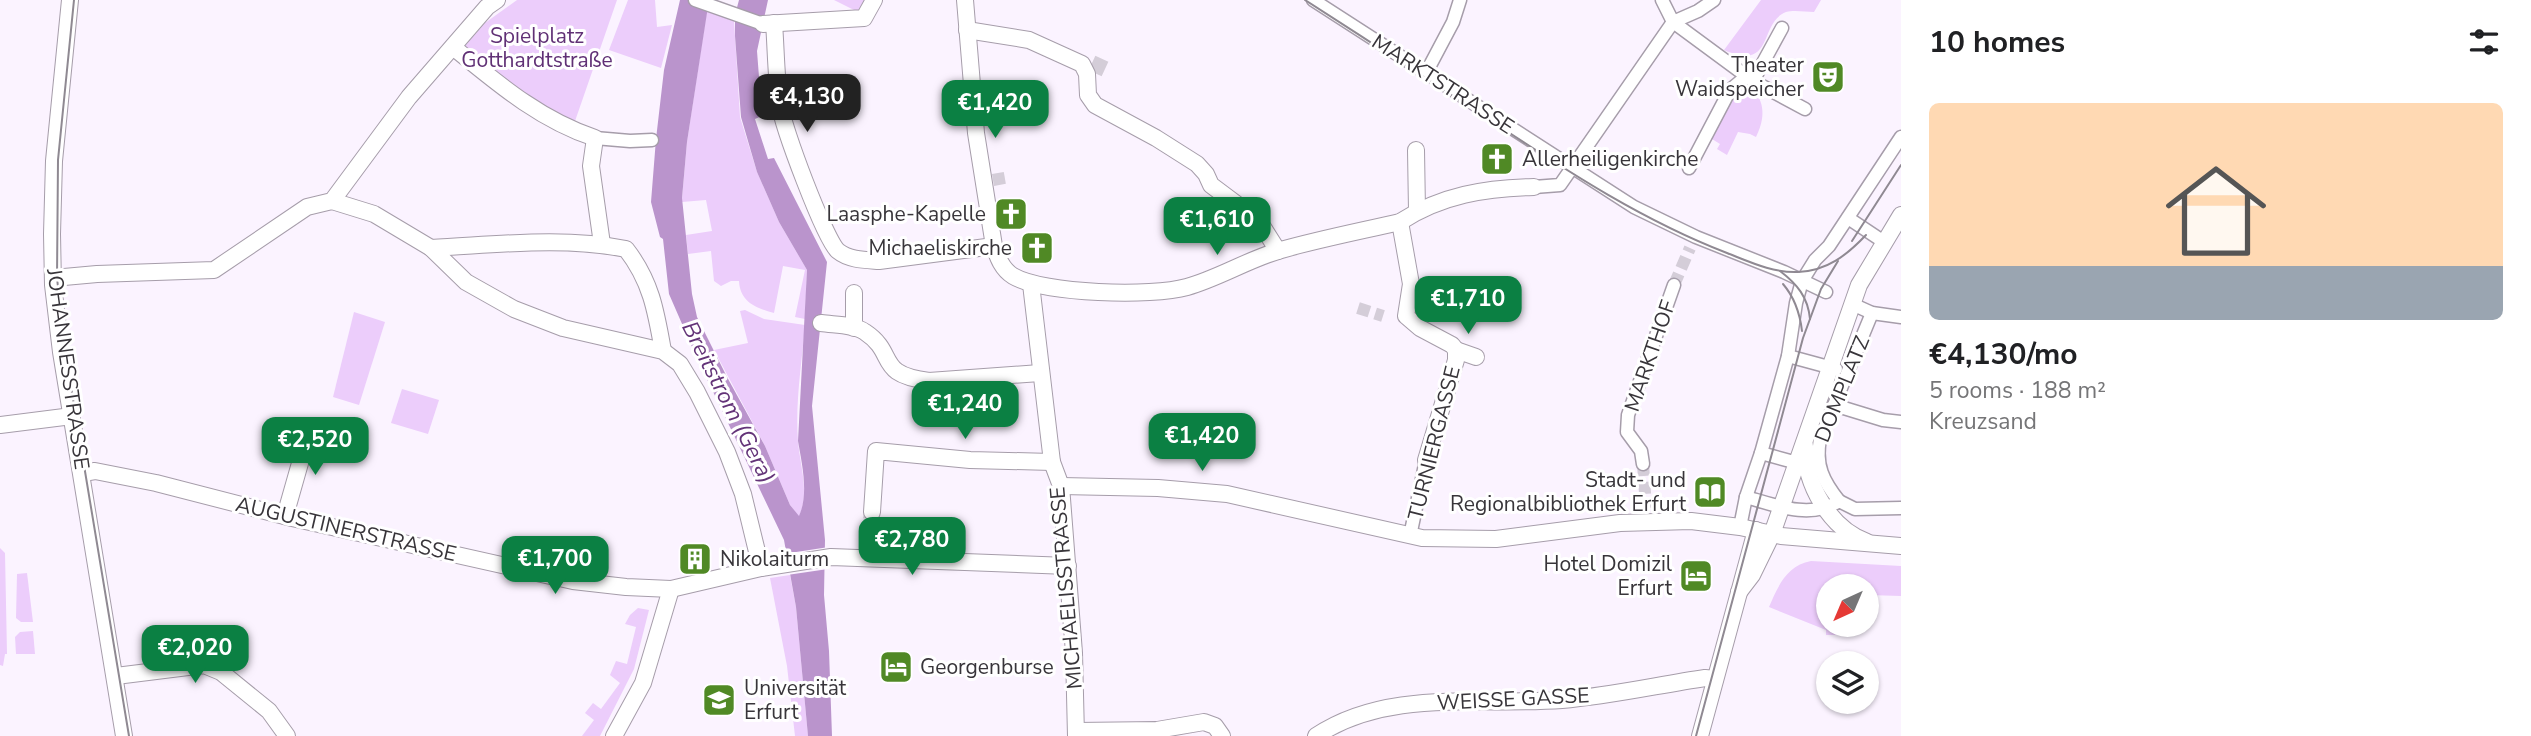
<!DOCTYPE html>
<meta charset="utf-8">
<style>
body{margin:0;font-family:"Nunito Sans",sans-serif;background:#f2f2f2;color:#202124;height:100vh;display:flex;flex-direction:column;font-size:26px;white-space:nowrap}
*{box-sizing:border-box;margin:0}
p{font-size:23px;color:#757577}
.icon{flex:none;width:38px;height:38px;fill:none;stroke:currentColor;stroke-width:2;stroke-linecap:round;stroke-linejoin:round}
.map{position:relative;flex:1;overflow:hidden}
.drawer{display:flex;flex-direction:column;background:#fff;width:630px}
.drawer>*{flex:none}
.needle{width:46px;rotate:224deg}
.fabs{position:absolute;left:1816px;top:574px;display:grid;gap:14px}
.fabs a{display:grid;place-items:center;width:63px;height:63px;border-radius:50%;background:#fff;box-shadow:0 2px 5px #0004;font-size:35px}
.price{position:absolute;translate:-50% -60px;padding:0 16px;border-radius:14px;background:#0b8043;color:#fff;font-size:23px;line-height:46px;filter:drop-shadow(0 2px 4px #0008)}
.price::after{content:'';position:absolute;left:50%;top:42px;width:21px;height:16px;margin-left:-10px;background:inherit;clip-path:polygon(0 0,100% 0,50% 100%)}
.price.selected{background:#222;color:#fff}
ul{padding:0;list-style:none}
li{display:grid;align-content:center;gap:14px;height:371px;padding:0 28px}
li+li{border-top:2px solid #e0e0e0}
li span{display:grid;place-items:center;height:217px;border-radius:10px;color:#555}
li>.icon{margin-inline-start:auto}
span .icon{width:126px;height:126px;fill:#fffc;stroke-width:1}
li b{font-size:30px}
h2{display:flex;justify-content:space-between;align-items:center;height:84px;padding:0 28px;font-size:30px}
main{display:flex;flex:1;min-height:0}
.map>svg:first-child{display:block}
</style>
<main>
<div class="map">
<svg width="1901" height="736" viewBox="0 0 1901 736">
<rect width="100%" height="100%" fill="#fbf3ff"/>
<!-- green -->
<g fill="#eccdfb">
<polygon points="517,0 617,0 574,124 546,111 485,66 465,46 485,23"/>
<polygon points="628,0 655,0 657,27 672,25 661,68 609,50"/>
<polygon points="834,0 865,0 858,12"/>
<path d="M 1761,0 L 1821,0 L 1814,12 C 1806,12 1794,10 1786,12 C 1758,23 1775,72 1724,50 Z"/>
<path d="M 707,10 L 734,20 L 740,117 L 757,172 L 779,222 L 807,270 L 805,319 L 795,317 L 805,270 L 783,266 L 774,313 C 756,308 740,302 739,281 L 731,281 L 721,286 L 714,281 L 711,251 L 688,254 L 686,235 L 712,231 L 706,200 L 682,202 L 682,198 L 687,142 Z"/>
<path d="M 1744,88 L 1754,90 C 1766,105 1764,121 1756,137 L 1750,134 L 1738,132 L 1727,155 L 1717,149 L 1720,144 L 1712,139 L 1734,94 Z"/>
<path d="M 745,310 L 764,319 L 805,325 C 802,362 795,403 798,441 C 800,466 810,492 799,517 L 790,505 L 765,446 L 714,350 L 748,343 L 740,311 Z"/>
<polygon points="354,312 385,322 359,405 333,397"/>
<polygon points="402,389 439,400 428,434 391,423"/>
<polygon points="0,548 5,553 7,654 5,654 3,666 0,665"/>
<path d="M 1811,561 L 1901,566 L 1901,596 L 1868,595 L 1867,586 L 1829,586 L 1829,625 L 1841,625 L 1841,635 L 1826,635 L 1826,630 L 1769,607 C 1778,586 1787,565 1811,561 Z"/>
<polygon points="27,573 33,622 21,622 16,618 17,574"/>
<polygon points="790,575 796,607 808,736 795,736 787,666 770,578"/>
<polygon points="638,608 649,610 634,669 600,736 582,736 594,720 585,713 593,703 601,709 620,683 610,675 616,661 627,664 636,627 625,624 630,615"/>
<polygon points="33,631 35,654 16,654 15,637 20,632"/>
</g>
<!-- water -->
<path fill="#ba94cc" d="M 680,0 L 709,0 L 687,142 L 682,198 L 692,294 L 697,317 L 727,377 L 765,446 L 790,505 L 799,516 C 809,494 802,464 798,441 L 807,270 L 779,222 L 757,172 L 741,117 L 735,36 L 735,15 L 739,0 L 768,0 L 757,51 L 762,116 L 755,119 L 768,159 L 774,158 L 827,262 L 812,406 L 825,540 L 824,595 L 829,651 L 832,736 L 808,736 L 796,607 L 784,540 L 696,356 L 669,294 L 663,239 L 660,237 L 651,202 L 656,139 L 664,70 Z"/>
<!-- pier -->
<polygon fill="#fbf3ff" points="829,547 828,569 787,575 783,554"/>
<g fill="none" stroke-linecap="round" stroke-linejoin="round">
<!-- pedestrian-tunnel -->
<g stroke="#d4cdd8" stroke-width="12" stroke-dasharray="12 6" stroke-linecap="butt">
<polyline points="993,180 1010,177"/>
<polyline points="1674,285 1690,248"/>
<polyline points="1358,308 1383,316"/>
<polyline points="1643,464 1646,508"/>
</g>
<!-- minor-tunnel -->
<g stroke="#d4cdd8" stroke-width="16" stroke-dasharray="16 8" stroke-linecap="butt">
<polyline points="1092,63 1105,69"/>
<polyline points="868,543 872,512"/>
</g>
<defs>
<g id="pedestrian">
<polyline points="695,0 763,24"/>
<polyline points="1313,0 1634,207 1696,237 1784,272 1826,292"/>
<polyline points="1662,0 1673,22 1753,81 1805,109"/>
<polyline points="1426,73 1453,22 1460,0"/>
<polyline points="1753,81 1782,28"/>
<polyline points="595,138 630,141 652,140"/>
<polyline points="1689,168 1730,90 1747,76"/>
<polyline points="1534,187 1560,185 1673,22 1698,11 1714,0"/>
<polyline points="1848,218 1878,238"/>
<polyline points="1852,304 1872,313 1901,317"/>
<polyline points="1788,356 1836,369"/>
<polyline points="1834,405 1883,420 1901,422"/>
<polyline points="1761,453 1790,461"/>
<polyline points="1643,464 1641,451 1627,432 1628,415 1674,285"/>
<path d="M 1746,497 C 1774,505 1811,520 1839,501 L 1855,509 L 1901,508"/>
<path d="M 1839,501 C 1823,481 1815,465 1820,439 L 1872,313"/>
<polyline points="1740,527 1746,497 1761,453 1788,356 1796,303 1802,281 1815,260 1829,246 1901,137"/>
<polyline points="1410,536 1426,460"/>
</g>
<g id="minor">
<polyline points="70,0 54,161 52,234 53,285 61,352 124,736"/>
<path d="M 965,0 L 976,133 L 994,246 C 998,258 1002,269 1013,276 C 1044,294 1152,297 1187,287 C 1219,278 1249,259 1281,250 C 1320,239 1361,231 1400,222 C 1441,195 1486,188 1534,187"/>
<path d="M 774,23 C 776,50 776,78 780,105 C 782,125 825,240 838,251 C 849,260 865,260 879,261 L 994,246"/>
<polyline points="763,24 864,18 874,0"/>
<polyline points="967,30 1029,40 1082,64 1087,74 1088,95 1095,105 1156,138 1197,164 1206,174 1211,185 1259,221 1278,251"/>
<path d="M 453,47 C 497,83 540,120 595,138 L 591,166 L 602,244"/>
<polyline points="1416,150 1417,211"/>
<polyline points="332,201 374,214 431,248 466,282 514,309 563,328 663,351 680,364 697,392 727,452 743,494 761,568"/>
<polyline points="1400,222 1411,284 1406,316 1420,328 1452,345 1456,350 1456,360 1426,460"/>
<path d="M 431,248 C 495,245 563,236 626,249 C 651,281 656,311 663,351"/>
<polyline points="53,278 97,274 214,270 307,207 332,201 409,97 487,7 497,0"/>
<polyline points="1031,284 1052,462 1061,486 1074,653 1076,736"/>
<polyline points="854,293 854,328"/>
<path d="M 821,323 C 835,325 854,324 865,332 C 898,354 874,374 929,381 L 1040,373"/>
<polyline points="1456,350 1476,357"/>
<polyline points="0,425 72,416"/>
<path d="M 1805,446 C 1805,484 1829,528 1867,542"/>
<polyline points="83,473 95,471 156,483 292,518 573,581 626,587 671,589 761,568 831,557 1068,566"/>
<polyline points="1061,486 1158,488 1227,494 1422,538 1496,539 1620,523 1691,521 1740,527 1781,536 1901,546"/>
<polyline points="872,512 876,451 970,460 1052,462"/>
<polyline points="285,516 310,428"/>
<polyline points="1739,592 1752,575 1772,534 1859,285 1901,215"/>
<polyline points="116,676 204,665 221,672 269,711 287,736"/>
<polyline points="1076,731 1157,730 1204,722 1215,726 1222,736"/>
<polyline points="614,736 643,683 671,589"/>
<path d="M 1316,736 C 1388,688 1480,706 1562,700 C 1610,696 1658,685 1705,678 L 1715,679"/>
<polyline points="1700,736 1756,530"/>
</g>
</defs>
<!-- pedestrian casing -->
<use href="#pedestrian" stroke="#a69daa" stroke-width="15"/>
<!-- minor casing -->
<use href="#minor" stroke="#a69daa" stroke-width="18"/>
<!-- pedestrian -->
<use href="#pedestrian" stroke="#fff" stroke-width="12"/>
<!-- minor -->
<use href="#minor" stroke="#fff" stroke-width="16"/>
<!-- tram -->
<g stroke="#8f8992" stroke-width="2">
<polyline points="74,0 58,160 57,278 65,351 129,736"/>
<path d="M 1305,0 C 1369,41 1433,83 1496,124 C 1570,173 1644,221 1727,253 C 1750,262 1773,273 1798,272 C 1827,271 1847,255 1866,235"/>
<polyline points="1852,241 1901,165"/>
<path d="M 1780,271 C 1797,284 1808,297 1810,319"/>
<path d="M 1783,284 C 1795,298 1800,314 1802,331"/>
<polyline points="1696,736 1803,338 1821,289 1838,261"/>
</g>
</g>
<!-- icons -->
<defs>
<symbol id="theatre-square" viewBox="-11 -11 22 22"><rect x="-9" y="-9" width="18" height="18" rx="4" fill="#508925" stroke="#fff"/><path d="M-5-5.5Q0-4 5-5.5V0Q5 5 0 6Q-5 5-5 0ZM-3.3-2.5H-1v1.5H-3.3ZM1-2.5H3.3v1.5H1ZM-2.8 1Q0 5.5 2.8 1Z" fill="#fff"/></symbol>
<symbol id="church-square" viewBox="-11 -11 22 22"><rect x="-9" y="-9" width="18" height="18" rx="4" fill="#508925" stroke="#fff"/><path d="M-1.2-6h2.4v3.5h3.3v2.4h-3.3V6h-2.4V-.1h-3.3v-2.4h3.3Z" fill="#fff"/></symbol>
<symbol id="library-square" viewBox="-11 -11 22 22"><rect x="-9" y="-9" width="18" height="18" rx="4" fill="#508925" stroke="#fff"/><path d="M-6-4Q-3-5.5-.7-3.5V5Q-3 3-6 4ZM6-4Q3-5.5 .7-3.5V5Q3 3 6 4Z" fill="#fff"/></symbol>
<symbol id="building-square" viewBox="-11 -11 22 22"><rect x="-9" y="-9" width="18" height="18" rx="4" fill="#508925" stroke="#fff"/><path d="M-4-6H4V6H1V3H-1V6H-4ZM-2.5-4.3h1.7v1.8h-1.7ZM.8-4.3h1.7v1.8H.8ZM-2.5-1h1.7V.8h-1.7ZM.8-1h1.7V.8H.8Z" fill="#fff"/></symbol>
<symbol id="hotel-square" viewBox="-11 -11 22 22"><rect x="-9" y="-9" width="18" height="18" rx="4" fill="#508925" stroke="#fff"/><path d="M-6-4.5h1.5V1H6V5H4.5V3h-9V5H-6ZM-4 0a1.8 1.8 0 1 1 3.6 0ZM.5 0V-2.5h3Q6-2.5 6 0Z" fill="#fff"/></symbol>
<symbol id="university-square" viewBox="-11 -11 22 22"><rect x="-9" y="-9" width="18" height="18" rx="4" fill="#508925" stroke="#fff"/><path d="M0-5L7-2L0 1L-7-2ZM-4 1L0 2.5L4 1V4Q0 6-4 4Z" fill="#fff"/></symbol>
</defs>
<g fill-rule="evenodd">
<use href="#theatre-square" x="1809" y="58" width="38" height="38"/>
<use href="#church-square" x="1478" y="140" width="38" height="38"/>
<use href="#church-square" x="992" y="195" width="38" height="38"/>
<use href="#church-square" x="1018" y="229" width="38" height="38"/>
<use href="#library-square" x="1691" y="473" width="38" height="38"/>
<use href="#building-square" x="676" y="540" width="38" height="38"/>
<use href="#hotel-square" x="1677" y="557" width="38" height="38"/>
<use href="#hotel-square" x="877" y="648" width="38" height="38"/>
<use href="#university-square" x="700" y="681" width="38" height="38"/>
</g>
<g text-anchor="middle" stroke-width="6" stroke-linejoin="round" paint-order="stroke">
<!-- park labels -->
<g font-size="21" fill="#603075" stroke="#fff">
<text x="537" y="43">Spielplatz<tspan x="537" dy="24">Gotthardtstraße</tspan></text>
</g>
<!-- poi labels -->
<g font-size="21" fill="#38353a" stroke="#fff" text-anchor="end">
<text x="1804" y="72">Theater<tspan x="1804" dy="24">Waidspeicher</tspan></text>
<text x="1522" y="166" text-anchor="start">Allerheiligenkirche</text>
<text x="986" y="221">Laasphe-Kapelle</text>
<text x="1012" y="255">Michaeliskirche</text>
<text x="1686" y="487">Stadt- und<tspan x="1686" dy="24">Regionalbibliothek Erfurt</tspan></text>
<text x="720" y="566" text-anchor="start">Nikolaiturm</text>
<text x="1672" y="571">Hotel Domizil<tspan x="1672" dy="24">Erfurt</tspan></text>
<text x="920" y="674" text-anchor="start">Georgenburse</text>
<text x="744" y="695" text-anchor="start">Universität<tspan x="744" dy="24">Erfurt</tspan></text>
</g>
<!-- street labels -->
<g font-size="21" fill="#38353a" stroke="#fff">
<text transform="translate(1443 84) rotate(33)" y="7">MARKTSTRASSE</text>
<text transform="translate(1650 356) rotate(-71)" y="7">MARKTHOF</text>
<text transform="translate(68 369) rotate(82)" y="7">JOHANNESSTRASSE</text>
<text transform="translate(1842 389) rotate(-68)" y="7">DOMPLATZ</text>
<text transform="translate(1434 443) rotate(-76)" y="7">TURNIERGASSE</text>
<text transform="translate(346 529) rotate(13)" y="7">AUGUSTINERSTRASSE</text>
<text transform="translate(1066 588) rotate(-95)" y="7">MICHAELISSTRASSE</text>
<text transform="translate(1513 699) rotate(-3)" y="7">WEISSE GASSE</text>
</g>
<!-- water labels -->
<g font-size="23" font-style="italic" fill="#633378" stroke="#fff">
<text transform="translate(729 402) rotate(63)" y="8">Breitstrom (Gera)</text>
</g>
</g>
</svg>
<div class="fabs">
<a><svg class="needle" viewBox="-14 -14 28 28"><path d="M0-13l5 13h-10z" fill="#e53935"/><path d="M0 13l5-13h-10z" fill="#757577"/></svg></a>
<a><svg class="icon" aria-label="layers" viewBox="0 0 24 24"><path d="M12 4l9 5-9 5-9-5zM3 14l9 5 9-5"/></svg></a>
</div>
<b class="price selected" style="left:807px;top:134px">€4,130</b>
<b class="price" style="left:995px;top:140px">€1,420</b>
<b class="price" style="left:1217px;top:257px">€1,610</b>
<b class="price" style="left:1468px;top:336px">€1,710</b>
<b class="price" style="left:965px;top:441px">€1,240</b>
<b class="price" style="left:1202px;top:473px">€1,420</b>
<b class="price" style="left:315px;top:477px">€2,520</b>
<b class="price" style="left:912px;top:577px">€2,780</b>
<b class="price" style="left:555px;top:596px">€1,700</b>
<b class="price" style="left:195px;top:685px">€2,020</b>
</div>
<section class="drawer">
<h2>10 homes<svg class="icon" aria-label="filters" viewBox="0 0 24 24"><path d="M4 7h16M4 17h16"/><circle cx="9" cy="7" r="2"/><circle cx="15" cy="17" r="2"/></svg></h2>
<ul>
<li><span style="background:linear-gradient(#ffd9b3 75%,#9aa5b1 0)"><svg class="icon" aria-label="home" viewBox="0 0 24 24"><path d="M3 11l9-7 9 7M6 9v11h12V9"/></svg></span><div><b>€4,130/mo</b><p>5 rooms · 188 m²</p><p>Kreuzsand</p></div></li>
</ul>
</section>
</main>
